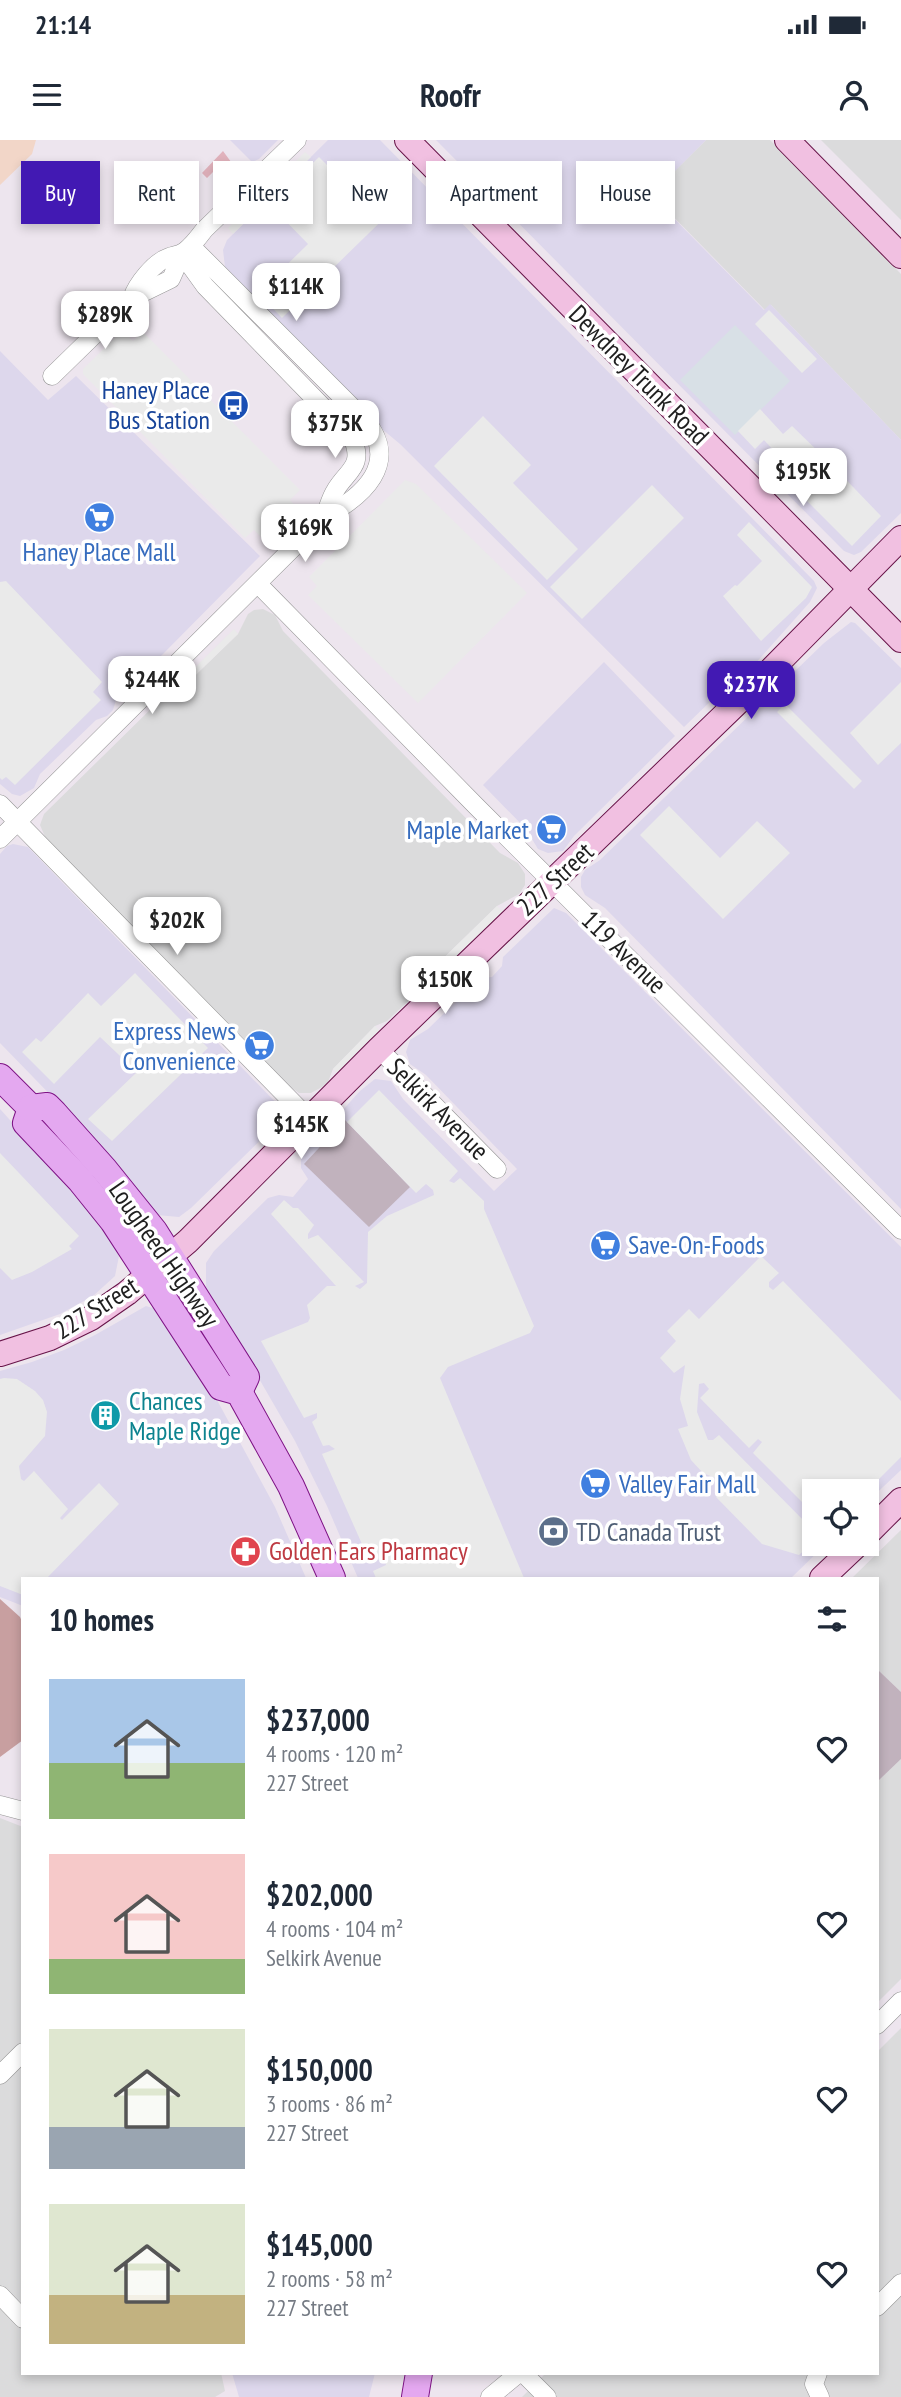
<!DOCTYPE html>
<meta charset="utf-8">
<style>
body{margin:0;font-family:"PT Sans Narrow",sans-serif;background:#f2f2f3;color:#1f2937;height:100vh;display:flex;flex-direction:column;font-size:26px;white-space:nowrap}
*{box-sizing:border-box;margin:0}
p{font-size:23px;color:#747a83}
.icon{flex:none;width:38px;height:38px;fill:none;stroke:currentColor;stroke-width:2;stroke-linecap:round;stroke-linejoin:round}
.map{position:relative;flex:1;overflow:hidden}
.side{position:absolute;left:21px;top:1437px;width:858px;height:798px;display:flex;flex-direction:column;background:#fff;border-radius:0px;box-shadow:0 4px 10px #0003}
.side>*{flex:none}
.guide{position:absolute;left:21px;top:21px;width:859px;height:63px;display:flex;gap:14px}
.tools{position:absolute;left:802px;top:1339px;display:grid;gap:14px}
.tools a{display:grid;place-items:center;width:77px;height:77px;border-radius:0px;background:#fff;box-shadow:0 4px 10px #0003;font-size:35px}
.price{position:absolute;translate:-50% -60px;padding:0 16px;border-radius:14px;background:#fff;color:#222;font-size:23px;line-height:46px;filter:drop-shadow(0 2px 4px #0008)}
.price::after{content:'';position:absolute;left:50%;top:42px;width:21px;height:16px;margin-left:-10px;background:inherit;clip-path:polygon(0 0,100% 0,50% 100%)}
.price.selected{background:#4219b3;color:#fff}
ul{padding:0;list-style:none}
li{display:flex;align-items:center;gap:21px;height:175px;padding:0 28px}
li span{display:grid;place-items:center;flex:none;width:196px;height:140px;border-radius:0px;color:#555}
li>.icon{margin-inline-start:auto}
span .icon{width:84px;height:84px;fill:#fffc;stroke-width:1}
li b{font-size:30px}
h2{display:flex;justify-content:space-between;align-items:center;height:84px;padding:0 28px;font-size:30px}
.chip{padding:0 24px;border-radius:0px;background:#fff;box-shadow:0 4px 10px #0003;font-size:24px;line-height:63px}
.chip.selected{background:#4219b3;color:#fff}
.status{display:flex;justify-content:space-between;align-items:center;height:49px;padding:0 35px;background:#fff;direction:ltr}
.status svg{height:19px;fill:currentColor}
header{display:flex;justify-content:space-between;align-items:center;height:91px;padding:0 28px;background:#fff;font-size:32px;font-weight:700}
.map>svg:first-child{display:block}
</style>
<div class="status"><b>21:14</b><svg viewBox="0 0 49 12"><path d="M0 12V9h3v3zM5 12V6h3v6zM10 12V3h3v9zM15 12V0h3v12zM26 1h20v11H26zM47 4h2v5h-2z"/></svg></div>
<header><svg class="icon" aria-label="menu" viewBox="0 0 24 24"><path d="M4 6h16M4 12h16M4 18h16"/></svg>Roofr<svg class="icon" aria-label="person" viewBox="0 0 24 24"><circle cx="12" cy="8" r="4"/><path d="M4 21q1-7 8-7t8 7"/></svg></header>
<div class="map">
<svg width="901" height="2257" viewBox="0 0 901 2257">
<rect width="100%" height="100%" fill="#ede5ee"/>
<!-- residential -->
<g fill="#dbdbdc">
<polygon points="706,0 770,0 901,134 901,300 771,165 765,170 651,54"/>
<polygon points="821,0 901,0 901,80"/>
<polygon points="263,469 275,475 283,491 500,713 518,723 525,734 525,745 519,754 497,766 423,838 419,851 387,881 375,886 333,929 328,942 322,947 311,953 299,953 292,948 46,699 40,685 44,674 160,560 180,550 238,494 248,474 254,470"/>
<polygon points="901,1390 901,1552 877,1529 877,1438 852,1438"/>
<polygon points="901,1619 901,1839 877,1863 877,1642"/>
<polygon points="0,1678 23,1687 23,2233 221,2233 225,2251 215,2257 0,2257"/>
<polygon points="901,1888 901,2257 522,2257 546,2233 877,2233 877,1912"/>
</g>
<!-- commercial -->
<g fill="#ddd7ec">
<polygon points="230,0 278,0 259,19 252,22"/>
<polygon points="328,0 380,0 814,441 817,448 810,462 754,525 745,528 684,587 400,304 382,289 225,127 223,110 227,100"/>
<polygon points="436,0 706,0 651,55 764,170 770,164 901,300 901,373 861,412 854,415 844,411"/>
<polygon points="0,211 48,260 76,236 260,416 161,516 154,530 142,537 131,533 114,549 116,560 113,570 107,576 96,580 40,634 34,648 20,656 12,654 0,644"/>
<polygon points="851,482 855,483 901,528 901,1069 605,768 585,755 581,747 581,737 585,730 600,720 824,503"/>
<polygon points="604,522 675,596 574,696 563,711 548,713 538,709 526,689 483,645"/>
<polygon points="13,704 28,707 283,970 282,979 191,1068 179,1077 157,1075 67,972 0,903 0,714 7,706"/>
<polygon points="554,768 566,773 901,1107 901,1330 866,1363 866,1351 814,1351 814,1404 826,1404 791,1438 358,1438 327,1366 295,1301 206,1147 206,1123 214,1111 268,1058 279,1055 293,1057 308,1039 301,1028 301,1016 360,951 375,939 391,941 403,959 494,1051 517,1029 426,935 410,924 406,912 410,900 428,889 480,838 492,837 502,826 503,817"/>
<polygon points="0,969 54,1029 109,1097 119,1116 115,1136 93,1156 60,1174 0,1195"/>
<polygon points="146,1166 159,1170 198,1225 275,1367 306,1438 23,1438 23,1466 0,1457 0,1231 32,1222 64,1210 95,1195"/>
<polygon points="232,2233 375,2233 369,2257 239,2257"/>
</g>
<!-- industrial -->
<polygon fill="#d8e0e6" points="735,185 790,241 735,295 680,240"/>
<!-- construction -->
<g fill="#c1b2bd">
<polygon points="345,980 410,1047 369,1087 304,1024"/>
<polygon points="877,1529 901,1552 901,1619 877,1642"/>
</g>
<!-- grass -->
<polygon fill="#e1b2bc" points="223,11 234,26 222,38 213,32 207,38 202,33"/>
<!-- forest -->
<polygon fill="#c89fa0" points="0,1459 20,1477 23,1484 23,1600 0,1617"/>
<!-- park -->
<polygon fill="#f2d6c8" points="0,0 36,0 32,14 0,45"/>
<!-- parking -->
<g fill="#eaeaea">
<polygon points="305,12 311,17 233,94 228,88"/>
<polygon points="319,17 349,47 376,21 409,54 282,178 258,153 308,104 270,65"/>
<polygon points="769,170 817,219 802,233 755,184"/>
<polygon points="122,191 133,201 143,192 300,350 290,360 298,369 265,401 254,390 245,398 83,234 83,229"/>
<polygon points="760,269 783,294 792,286 823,316 814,325 820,331 829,322 881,376 852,406 798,352 807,343 802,338 794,346 768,320 775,312 764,300 755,309 738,291"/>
<polygon points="483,276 531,325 513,343 578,409 547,440 434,326"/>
<polygon points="405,340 416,344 527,453 418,563 308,455 317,446 309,437"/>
<polygon points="652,345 684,378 582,479 550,447"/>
<polygon points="749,382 812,447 806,458 761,501 723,456 735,445 737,446 762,421 737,395"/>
<polygon points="6,441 102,542 93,552 101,560 15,645 6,637 2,640 0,638 0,442"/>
<polygon points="234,489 238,494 180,550 176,546"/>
<polygon points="901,542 901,603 878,625 850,593"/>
<polygon points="785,564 862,641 854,649 777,572"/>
<polygon points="669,666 720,718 757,681 790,713 723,779 640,695"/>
<polygon points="497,766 503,772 428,844 423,838"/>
<polygon points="135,833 208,908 112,1001 88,979 137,932 100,897 54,944 22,912 36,898 41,902 88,853 101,866"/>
<polygon points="375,886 381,892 339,935 333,929"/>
<polygon points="379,950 458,1031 449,1041 454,1043 460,1038 484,1061 484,1069 534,1186 530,1193 448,1227 440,1238 524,1438 376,1438 373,1431 386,1425 384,1418 370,1422 322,1314 335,1309 329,1305 323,1306 312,1282 317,1278 317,1273 304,1278 261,1201 308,1182 310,1178 307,1165 327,1146 336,1146 271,1074 284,1060 293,1068 298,1068 314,1085 308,1094 308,1099 318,1095 364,1142 355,1146 360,1149 367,1143 368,1092 387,1076 434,1055 433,1050 426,1044 416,1053 347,982"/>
<polygon points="0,1013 79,1096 69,1106 72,1109 32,1132 12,1140 0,1128"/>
<polygon points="761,1116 779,1133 769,1142 769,1147 773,1150 783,1141 901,1261 901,1317 866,1352 814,1351 814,1374 753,1313 762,1302 758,1299 749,1308 700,1258 709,1249 704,1243 699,1244 697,1272 708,1300 713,1300 719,1295 814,1391 814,1401 799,1415 762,1404 716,1357 726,1346 718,1339 703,1333 691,1320 678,1289 688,1286 680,1259 685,1225 674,1233 660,1218 676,1201 667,1191 689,1169 699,1179"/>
<polygon points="4,1238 17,1239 35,1251 43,1260 47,1272 45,1296 19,1326 21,1339 24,1341 34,1331 68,1369 60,1378 62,1380 99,1343 119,1364 47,1438 23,1438 23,1455 0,1446 0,1239"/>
</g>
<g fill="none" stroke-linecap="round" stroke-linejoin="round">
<defs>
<g id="street">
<path d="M 182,114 L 205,146 L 352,297 C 365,327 347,330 335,351 C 330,359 328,369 324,377"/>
<path d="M 132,158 C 137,144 154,122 169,117 C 175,115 180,115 185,111 C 192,106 198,98 204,90 L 297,0"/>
<polyline points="52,236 132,158 171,139 182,114"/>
<polyline points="258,444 476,666 901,1090"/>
<polyline points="0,664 310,980"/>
<path d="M 0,699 L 324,377 C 363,357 401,323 365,280 L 191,106"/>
<polyline points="379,909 497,1029"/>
<polyline points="0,1665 23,1671"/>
<polyline points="877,1885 901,1861"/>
<polyline points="0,1935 23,1912"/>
<polyline points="0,2155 23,2179"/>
<polyline points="877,2167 901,2143"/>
<polyline points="523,2233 547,2257"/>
<polyline points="818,2233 814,2244 820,2257"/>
<polyline points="490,2257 519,2233"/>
</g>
<g id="secondary">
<polyline points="407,0 901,500"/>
<polyline points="787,0 901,116"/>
<polyline points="0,1214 50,1198 91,1178 127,1153 188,1101 379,909 768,533 901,398"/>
<polyline points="866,1395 901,1360"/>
<polyline points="822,1438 858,1404"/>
</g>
<g id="primary">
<polyline points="0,937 31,968"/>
<polyline points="31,968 26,983 80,1040 113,1081 221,1247 239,1252 291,1346 332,1438"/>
<polyline points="31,968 47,966 54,973 104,1029 154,1091 246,1237 239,1252"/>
<polyline points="415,2257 419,2233"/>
</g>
</defs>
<!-- street casing -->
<use href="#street" stroke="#959595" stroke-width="19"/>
<!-- secondary casing -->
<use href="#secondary" stroke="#671348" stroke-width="26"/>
<!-- primary casing -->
<use href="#primary" stroke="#7e1385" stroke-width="28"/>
<!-- street -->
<use href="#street" stroke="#fff" stroke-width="18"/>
<!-- secondary -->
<use href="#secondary" stroke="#f1c0e1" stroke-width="24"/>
<!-- primary -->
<use href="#primary" stroke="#e4a8f0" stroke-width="26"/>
</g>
<!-- icons -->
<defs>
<symbol id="bus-disc" viewBox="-11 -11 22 22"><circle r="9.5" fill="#1a4fb4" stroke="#fff"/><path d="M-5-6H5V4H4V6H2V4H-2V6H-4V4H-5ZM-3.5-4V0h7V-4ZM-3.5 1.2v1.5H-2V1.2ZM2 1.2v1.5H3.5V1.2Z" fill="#fff"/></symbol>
<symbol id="supermarket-disc" viewBox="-11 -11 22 22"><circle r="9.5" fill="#3f7fe0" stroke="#fff"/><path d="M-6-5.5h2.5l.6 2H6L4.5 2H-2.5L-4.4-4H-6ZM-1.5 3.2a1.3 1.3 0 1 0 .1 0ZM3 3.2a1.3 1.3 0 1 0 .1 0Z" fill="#fff"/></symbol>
<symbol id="building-disc" viewBox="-11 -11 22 22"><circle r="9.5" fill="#0f9aa8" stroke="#fff"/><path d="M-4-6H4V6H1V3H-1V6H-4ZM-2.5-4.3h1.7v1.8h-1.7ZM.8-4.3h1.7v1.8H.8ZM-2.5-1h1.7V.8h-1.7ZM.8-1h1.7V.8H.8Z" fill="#fff"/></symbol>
<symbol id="bank-disc" viewBox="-11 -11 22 22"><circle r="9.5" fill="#5c6f8a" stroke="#fff"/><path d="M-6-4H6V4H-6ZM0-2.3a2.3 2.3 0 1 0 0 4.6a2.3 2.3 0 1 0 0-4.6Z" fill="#fff"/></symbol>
<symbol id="pharmacy-disc" viewBox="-11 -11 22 22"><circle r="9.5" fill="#e0444e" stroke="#fff"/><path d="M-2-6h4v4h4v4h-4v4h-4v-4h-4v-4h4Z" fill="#fff"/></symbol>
</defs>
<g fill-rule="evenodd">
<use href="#bus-disc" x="216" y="248" width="35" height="35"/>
<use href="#supermarket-disc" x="82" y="360" width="35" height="35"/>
<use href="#supermarket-disc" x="534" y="672" width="35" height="35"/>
<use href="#supermarket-disc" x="242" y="888" width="35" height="35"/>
<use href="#supermarket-disc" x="588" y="1088" width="35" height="35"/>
<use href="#building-disc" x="88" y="1258" width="35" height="35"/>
<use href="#supermarket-disc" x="578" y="1326" width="35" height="35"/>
<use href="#bank-disc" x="536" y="1374" width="35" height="35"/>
<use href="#pharmacy-disc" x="228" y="1394" width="35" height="35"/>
</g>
<g text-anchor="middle" stroke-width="7" stroke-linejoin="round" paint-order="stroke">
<!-- street labels -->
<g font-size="26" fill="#1e1e1e" stroke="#fff">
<text transform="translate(639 235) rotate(45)" y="9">Dewdney Trunk Road</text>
<text transform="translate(555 739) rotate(-43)" y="9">227 Street</text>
<text transform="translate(624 812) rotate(44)" y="9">119 Avenue</text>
<text transform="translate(438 969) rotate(45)" y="9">Selkirk Avenue</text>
<text transform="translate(164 1114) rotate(55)" y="9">Lougheed Highway</text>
<text transform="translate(96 1168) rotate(-32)" y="9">227 Street</text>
</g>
<!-- transit labels -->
<g font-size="26" fill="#164399" stroke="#fff" text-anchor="end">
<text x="210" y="259">Haney Place<tspan x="210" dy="30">Bus Station</tspan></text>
</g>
<!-- shop labels -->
<g font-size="26" fill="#366cbe" stroke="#fff" text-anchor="end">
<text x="99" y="421" text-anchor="middle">Haney Place Mall</text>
<text x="529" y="699">Maple Market</text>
<text x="236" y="900">Express News<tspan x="236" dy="30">Convenience</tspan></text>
<text x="628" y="1114" text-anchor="start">Save-On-Foods</text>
<text x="619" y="1353" text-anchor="start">Valley Fair Mall</text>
</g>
<!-- culture labels -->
<g font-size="26" fill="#0d838f" stroke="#fff" text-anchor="start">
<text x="129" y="1270">Chances<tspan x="129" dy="30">Maple Ridge</tspan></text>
</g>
<!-- service labels -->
<g font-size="26" fill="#4e5e75" stroke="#fff" text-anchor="start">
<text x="576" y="1401">TD Canada Trust</text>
</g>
<!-- health labels -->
<g font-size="26" fill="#be3a42" stroke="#fff" text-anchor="start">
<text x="269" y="1420">Golden Ears Pharmacy</text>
</g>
</g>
</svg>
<div class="tools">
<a><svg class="icon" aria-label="locate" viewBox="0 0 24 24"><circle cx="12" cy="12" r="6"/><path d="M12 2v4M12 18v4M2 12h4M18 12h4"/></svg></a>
</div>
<b class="price" style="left:296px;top:183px">$114K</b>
<b class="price" style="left:105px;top:211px">$289K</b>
<b class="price" style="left:335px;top:320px">$375K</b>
<b class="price" style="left:803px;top:368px">$195K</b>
<b class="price" style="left:305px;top:424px">$169K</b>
<b class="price" style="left:152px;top:576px">$244K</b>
<b class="price selected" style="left:751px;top:581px">$237K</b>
<b class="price" style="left:177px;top:817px">$202K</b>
<b class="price" style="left:445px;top:876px">$150K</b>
<b class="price" style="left:301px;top:1021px">$145K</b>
<div class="guide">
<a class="chip selected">Buy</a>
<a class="chip">Rent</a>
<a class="chip">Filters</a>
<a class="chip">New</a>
<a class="chip">Apartment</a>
<a class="chip">House</a>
</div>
<section class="side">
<h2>10 homes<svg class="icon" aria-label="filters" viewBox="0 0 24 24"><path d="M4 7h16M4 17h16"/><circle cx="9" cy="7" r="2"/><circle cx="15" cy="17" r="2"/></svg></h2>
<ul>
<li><span style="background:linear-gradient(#a9c7e8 60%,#8fb573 0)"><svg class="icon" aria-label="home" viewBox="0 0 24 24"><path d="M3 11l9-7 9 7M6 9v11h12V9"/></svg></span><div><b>$237,000</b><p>4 rooms · 120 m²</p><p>227 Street</p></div><svg class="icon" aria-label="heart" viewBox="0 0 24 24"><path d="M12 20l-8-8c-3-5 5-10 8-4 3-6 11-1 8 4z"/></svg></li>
<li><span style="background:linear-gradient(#f6c9c9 75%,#8fb573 0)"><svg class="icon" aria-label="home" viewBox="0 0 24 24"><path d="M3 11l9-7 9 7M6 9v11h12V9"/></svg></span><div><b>$202,000</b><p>4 rooms · 104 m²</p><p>Selkirk Avenue</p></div><svg class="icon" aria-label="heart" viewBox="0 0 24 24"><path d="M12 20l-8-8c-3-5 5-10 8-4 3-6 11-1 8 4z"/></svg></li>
<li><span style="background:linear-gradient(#dfe7d0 70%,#9aa5b1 0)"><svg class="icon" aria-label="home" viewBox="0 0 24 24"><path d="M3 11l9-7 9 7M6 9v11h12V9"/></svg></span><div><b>$150,000</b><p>3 rooms · 86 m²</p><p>227 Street</p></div><svg class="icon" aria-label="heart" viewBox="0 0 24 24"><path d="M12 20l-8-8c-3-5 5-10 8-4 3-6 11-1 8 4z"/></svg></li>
<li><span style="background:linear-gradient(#dfe7d0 65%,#c2b280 0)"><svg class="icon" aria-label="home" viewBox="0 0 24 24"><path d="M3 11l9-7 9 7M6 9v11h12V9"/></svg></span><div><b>$145,000</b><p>2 rooms · 58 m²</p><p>227 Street</p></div><svg class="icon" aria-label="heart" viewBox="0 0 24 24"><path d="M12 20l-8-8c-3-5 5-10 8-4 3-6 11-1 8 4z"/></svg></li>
</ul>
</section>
</div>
